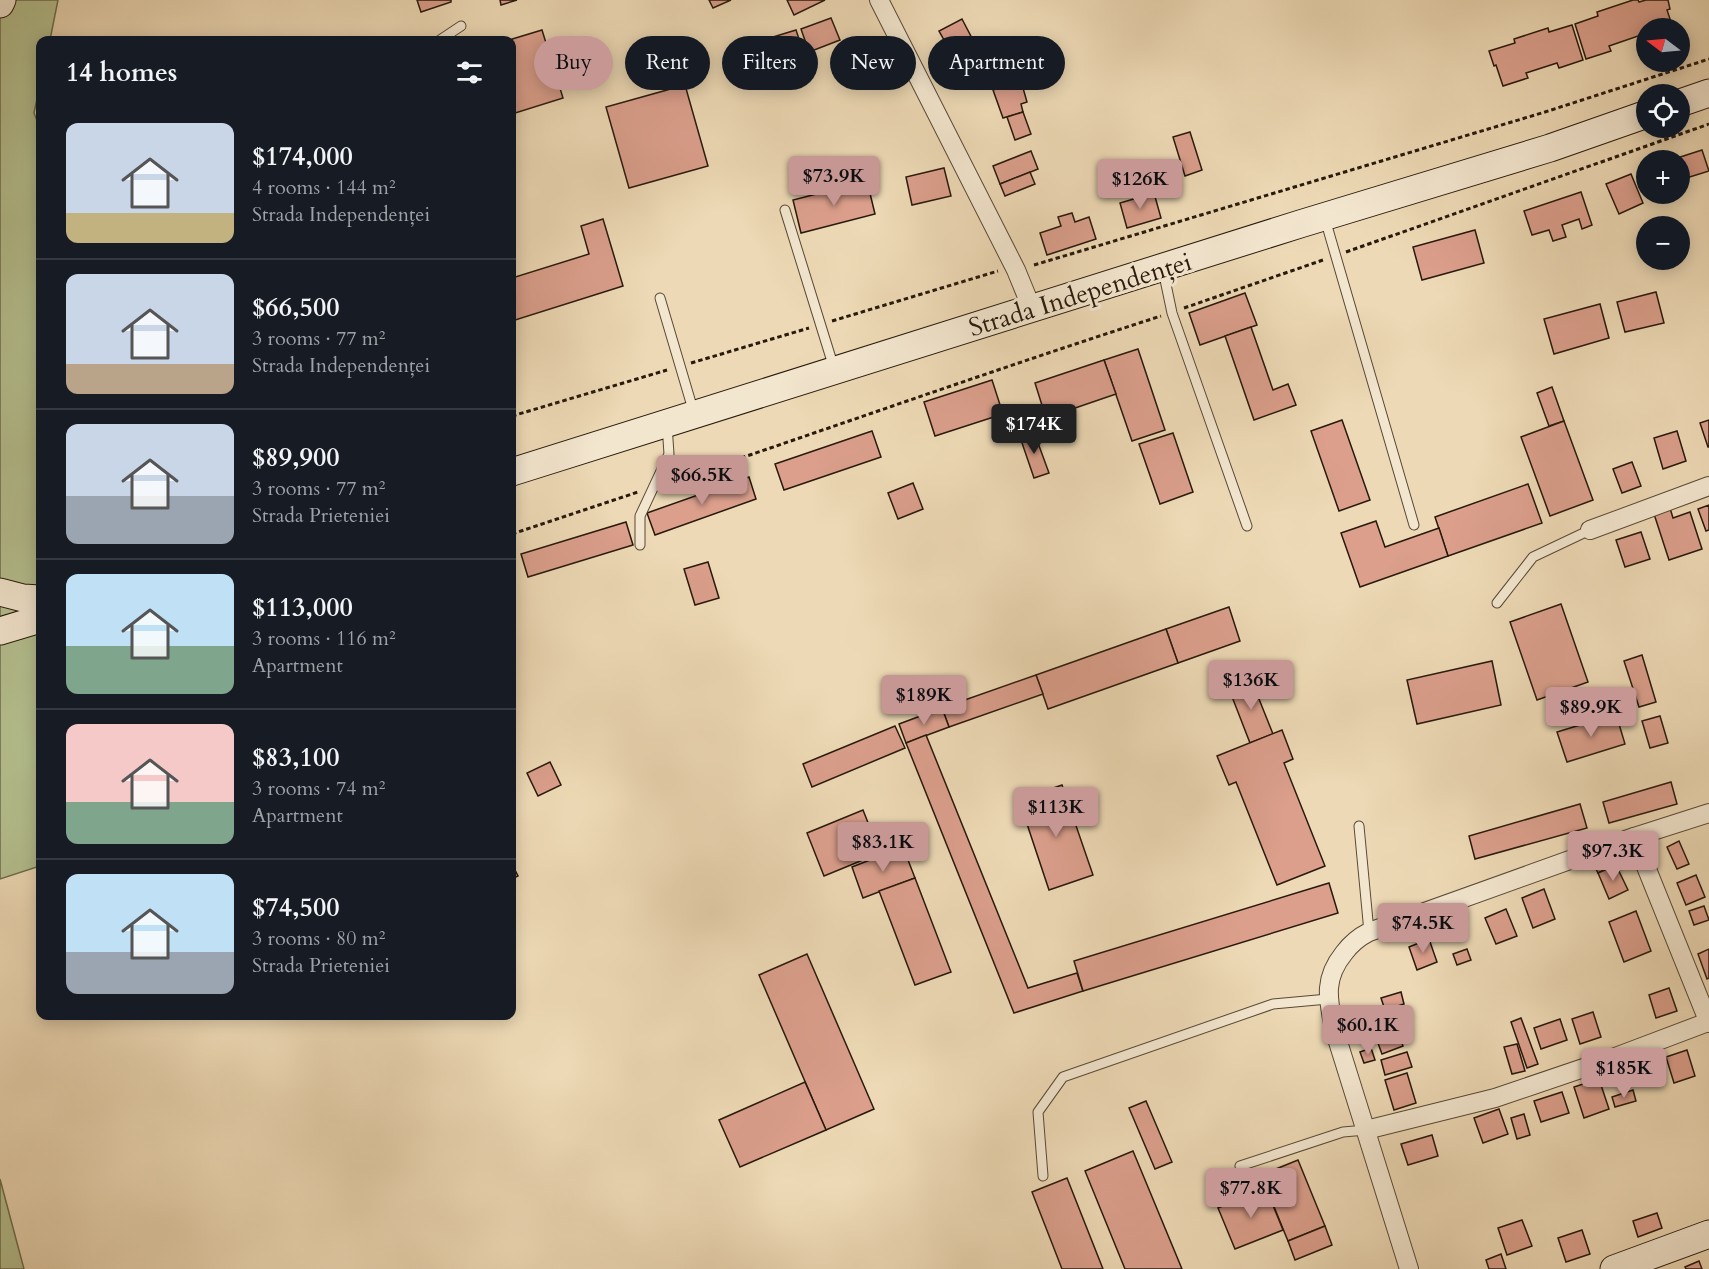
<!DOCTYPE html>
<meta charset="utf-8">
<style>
body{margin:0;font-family:Cardo,serif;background:#242831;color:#f1f3f6;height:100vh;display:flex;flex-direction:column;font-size:22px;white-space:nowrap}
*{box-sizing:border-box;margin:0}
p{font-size:20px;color:#9ea1a6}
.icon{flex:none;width:33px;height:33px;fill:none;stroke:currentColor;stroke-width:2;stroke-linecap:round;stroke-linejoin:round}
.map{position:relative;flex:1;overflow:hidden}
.details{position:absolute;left:36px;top:36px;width:480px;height:984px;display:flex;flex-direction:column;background:#171b24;border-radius:12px;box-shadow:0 3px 15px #0003}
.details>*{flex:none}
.banner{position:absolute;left:534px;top:36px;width:570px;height:54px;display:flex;gap:12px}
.needle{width:39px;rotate:286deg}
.buttons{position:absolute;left:1636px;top:18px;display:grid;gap:12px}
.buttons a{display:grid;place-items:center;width:54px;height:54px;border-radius:50%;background:#171b24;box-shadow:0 3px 15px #0003;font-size:30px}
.price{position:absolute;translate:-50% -51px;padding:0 14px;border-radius:6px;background:#c59692;color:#111;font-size:20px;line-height:39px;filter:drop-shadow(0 2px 3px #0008)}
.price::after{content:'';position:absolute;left:50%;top:36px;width:18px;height:14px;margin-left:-9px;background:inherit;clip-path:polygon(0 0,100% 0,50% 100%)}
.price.current{background:#222;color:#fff}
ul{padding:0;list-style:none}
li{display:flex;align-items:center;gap:18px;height:150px;padding:0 30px}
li+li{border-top:2px solid #363941}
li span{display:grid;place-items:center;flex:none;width:168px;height:120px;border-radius:12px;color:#555}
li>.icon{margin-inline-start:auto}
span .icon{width:72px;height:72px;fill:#fffc;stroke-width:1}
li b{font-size:26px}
h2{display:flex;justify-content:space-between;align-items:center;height:72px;padding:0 30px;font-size:26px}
.pill{padding:0 21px;border-radius:27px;background:#171b24;box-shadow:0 3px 15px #0003;font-size:21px;line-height:54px}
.pill.current{background:#c59692;color:#111}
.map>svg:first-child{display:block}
</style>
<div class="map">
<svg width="1709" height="1269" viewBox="0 0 1709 1269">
<rect width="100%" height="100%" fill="#edd9b5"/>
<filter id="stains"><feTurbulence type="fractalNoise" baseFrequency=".00333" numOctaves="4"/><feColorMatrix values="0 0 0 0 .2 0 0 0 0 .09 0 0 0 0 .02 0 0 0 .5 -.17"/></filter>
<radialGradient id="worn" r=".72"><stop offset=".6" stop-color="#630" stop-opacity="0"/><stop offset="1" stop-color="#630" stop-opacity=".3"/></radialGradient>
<!-- green -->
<g fill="#b5c090" stroke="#6e6c4e" stroke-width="1.5">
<polygon points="0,0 58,0 50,40 40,40 40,85 34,113 40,128 40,866 0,879"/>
<polygon points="0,1179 24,1269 0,1269"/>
</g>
<!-- building -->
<g fill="#db9f8c" stroke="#27190c" stroke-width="1.5">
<polygon points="417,0 451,0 451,2 421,12"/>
<polygon points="500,0 517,0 501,5"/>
<polygon points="709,0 731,0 713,8"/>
<polygon points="787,0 825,0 794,15"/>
<polygon points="1633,0 1638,0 1639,2 1646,0 1668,0 1670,9 1667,10 1673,28 1647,28 1647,33 1609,46 1611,51 1586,59 1575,24 1598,16 1597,12"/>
<polygon points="831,18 840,40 809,52 801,29"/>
<polygon points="962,19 975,44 953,56 939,31"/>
<polygon points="1572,25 1583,60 1559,68 1557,63 1526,73 1528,78 1503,86 1496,65 1494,66 1489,51 1515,43 1514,39 1548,28 1549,32"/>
<polygon points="542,30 563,98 512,114 512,40 509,40"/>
<polygon points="796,30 800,42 777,49 773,37"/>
<polygon points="1021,81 1027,102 1021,104 1023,112 1003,118 993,90"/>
<polygon points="685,85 708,166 629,188 606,107"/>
<polygon points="1023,112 1031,134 1015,140 1007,117"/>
<polygon points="1190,132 1202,170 1185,176 1173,137"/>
<polygon points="1702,150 1709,171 1680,180 1680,160 1671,160"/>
<polygon points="1031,151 1038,169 1000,184 993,166"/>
<polygon points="944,168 951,196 912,205 906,177"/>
<polygon points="1030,172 1035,184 1005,196 1000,184"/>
<polygon points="1631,174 1643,203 1619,214 1606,184"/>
<polygon points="867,181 875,214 801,233 793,200"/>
<polygon points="1581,192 1592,225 1582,229 1579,219 1562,225 1566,237 1553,241 1549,230 1532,235 1524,211"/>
<polygon points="1154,193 1161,218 1127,228 1120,203"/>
<polygon points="1072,213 1075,222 1089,217 1096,239 1047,255 1040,233 1061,226 1058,217"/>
<polygon points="603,219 623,286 512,321 512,278 589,254 581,226"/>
<polygon points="1475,230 1484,263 1422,280 1413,247"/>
<polygon points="1656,292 1664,323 1625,332 1617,302"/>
<polygon points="1245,293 1257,325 1200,345 1189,313"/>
<polygon points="1600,304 1609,338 1554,354 1544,319"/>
<polygon points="1251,327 1273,390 1288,384 1296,405 1254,420 1225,336"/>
<polygon points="1138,349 1165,430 1132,441 1104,360"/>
<polygon points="1104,360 1116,394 1046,418 1035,383"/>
<polygon points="992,380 1003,414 935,436 924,402"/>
<polygon points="1552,387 1564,421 1549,426 1537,393"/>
<polygon points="1342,420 1370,500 1339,511 1311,431"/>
<polygon points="1709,420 1709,447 1708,447 1700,423"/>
<polygon points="1564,421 1593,500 1550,516 1521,437"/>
<polygon points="872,431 881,457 784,490 775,464"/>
<polygon points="1677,431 1686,461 1663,469 1654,438"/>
<polygon points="1034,432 1049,473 1034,478 1020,437"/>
<polygon points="1173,433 1193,492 1160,504 1139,444"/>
<polygon points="1632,462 1641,486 1622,493 1613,469"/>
<polygon points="749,477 756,499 655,535 647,513"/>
<polygon points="913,483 923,509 898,519 888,493"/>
<polygon points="1528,484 1542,523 1448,556 1435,517"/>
<polygon points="1709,505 1709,530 1706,531 1698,509"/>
<polygon points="1670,508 1673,518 1690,512 1702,549 1669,560 1654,514"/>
<polygon points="1376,521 1385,547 1439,528 1448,556 1360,587 1341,533"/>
<polygon points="626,522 633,545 528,577 521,554"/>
<polygon points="1641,532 1650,559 1625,567 1616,540"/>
<polygon points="708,562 719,598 695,605 684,569"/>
<polygon points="1561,604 1588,682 1537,700 1510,622"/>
<polygon points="1229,607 1240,641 1178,663 1166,629"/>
<polygon points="1166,629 1178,663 1048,709 1036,675"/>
<polygon points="1642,655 1656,702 1639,707 1624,661"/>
<polygon points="1492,661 1501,705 1417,724 1407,680"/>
<polygon points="1036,675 1043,694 949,727 942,708"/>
<polygon points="1251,679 1273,734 1250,743 1229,689"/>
<polygon points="942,708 949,727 906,743 899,724"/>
<polygon points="1616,714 1625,744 1567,762 1557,732"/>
<polygon points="1660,716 1668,743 1650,748 1642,721"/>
<polygon points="895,726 905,748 812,787 803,764"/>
<polygon points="1282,730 1293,759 1284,763 1325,866 1277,885 1236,782 1229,785 1217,756"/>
<polygon points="926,735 1028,988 1077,973 1083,991 1014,1013 906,743"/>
<polygon points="550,762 561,785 538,796 527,773"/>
<polygon points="1671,782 1677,804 1609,823 1603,802"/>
<polygon points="1062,785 1093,875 1049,890 1019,800"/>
<polygon points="1580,804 1587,828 1475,859 1469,836"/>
<polygon points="863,810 880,853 824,876 807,833"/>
<polygon points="1679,841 1689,864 1677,869 1667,847"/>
<polygon points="903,847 915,878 863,898 852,867"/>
<polygon points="1612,854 1616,865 1598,873 1593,863"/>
<polygon points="512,864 518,876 512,879"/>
<polygon points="1616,865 1628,890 1609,899 1598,873"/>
<polygon points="1696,875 1705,897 1686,905 1677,883"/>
<polygon points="915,878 951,972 915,985 879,891"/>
<polygon points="1329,883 1338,913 1083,991 1074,961"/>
<polygon points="1544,889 1555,919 1533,928 1522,898"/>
<polygon points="1704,906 1709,920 1694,925 1689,911"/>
<polygon points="1506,909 1517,936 1496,944 1485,918"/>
<polygon points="1636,911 1651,951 1624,962 1609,922"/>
<polygon points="1429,939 1437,962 1417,970 1409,947"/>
<polygon points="1467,949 1471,960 1457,965 1453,954"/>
<polygon points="1709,949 1709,978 1707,979 1698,954"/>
<polygon points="807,954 874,1109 826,1130 759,975"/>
<polygon points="1669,988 1677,1011 1656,1018 1649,995"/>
<polygon points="1401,992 1404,1004 1385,1010 1381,998"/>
<polygon points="1593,1012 1601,1037 1580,1044 1572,1019"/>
<polygon points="1521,1018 1538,1064 1527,1068 1511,1022"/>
<polygon points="1393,1019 1403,1046 1382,1054 1372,1027"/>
<polygon points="1560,1019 1567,1040 1541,1049 1534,1028"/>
<polygon points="1517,1044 1525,1071 1512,1074 1504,1047"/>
<polygon points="1371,1048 1375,1060 1364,1063 1360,1052"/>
<polygon points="1687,1050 1695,1076 1674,1083 1666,1057"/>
<polygon points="1407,1052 1412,1067 1385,1075 1381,1060"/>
<polygon points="1407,1073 1416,1103 1394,1110 1385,1080"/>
<polygon points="1599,1079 1609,1109 1584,1118 1574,1087"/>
<polygon points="805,1082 826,1130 740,1167 719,1120"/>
<polygon points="1633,1090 1636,1101 1615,1107 1612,1097"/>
<polygon points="1562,1092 1569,1113 1541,1122 1534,1101"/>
<polygon points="1146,1101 1172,1162 1155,1169 1129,1108"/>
<polygon points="1499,1109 1508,1134 1483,1143 1474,1118"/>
<polygon points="1524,1114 1530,1135 1517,1139 1511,1118"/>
<polygon points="1432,1135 1438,1156 1408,1165 1401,1144"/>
<polygon points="1133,1151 1182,1269 1125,1269 1085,1171"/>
<polygon points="1298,1160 1325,1226 1288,1241 1261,1175"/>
<polygon points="1067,1178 1103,1269 1062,1269 1032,1192"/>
<polygon points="1266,1188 1283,1230 1235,1249 1218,1208"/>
<polygon points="1657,1213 1662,1228 1638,1237 1633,1221"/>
<polygon points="1522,1220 1532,1246 1507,1255 1498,1228"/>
<polygon points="1325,1226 1332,1245 1295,1260 1288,1241"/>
<polygon points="1582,1230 1590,1254 1566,1262 1558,1238"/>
<polygon points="1501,1254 1506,1269 1489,1269 1486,1260"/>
<polygon points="1699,1261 1702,1269 1686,1269 1685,1267"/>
</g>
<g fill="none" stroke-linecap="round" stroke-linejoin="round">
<defs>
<g id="lane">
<polyline points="440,40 461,26"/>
<polyline points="785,210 834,368"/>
<polyline points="1325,219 1414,525"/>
<polyline points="1163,270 1172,313 1247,526"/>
<polyline points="660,298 694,413"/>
<polyline points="640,545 640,516 669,454 667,425"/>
<polyline points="1497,603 1533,557 1590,530"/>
<polyline points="1359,826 1369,932"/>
<polyline points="1240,1166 1343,1132 1366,1130"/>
<polyline points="1043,1176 1038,1112 1063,1077 1273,1004 1328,999"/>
</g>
<g id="street">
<polyline points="879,0 1016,270 1032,309"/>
<polyline points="1590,530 1709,486"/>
<polyline points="1634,837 1709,1023"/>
<polyline points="1366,1130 1495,1098 1610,1059 1708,1022"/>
<path d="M 1409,1269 L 1334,1029 C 1328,999 1323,979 1344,953 C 1350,945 1359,937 1369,932 L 1634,837 L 1709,813"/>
</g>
<g id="secondary">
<polyline points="0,4 2,0"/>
<polyline points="1680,103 1709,93"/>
<polyline points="512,472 1300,224 1550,148 1647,114"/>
<polyline points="0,592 23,598 40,599"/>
<polyline points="0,631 40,619"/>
<polyline points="1614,1269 1709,1234"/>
</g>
</defs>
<!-- lane casing -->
<use href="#lane" stroke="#584936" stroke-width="11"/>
<!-- street casing -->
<use href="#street" stroke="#584936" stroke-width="20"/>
<!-- secondary casing -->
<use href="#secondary" stroke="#27190c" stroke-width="29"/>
<!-- path -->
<g stroke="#27190c" stroke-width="3" stroke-dasharray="4.5 3" stroke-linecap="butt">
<polyline points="1346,252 1709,124"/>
<polyline points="1034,265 1545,112 1709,59"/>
<polyline points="1184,308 1323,260"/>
<polyline points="832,321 998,271"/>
<polyline points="691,363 809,328"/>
<polyline points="512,416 667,370"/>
<path d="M 670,482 C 834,427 996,369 1161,316"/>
<polyline points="512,534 638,492"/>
</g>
<!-- lane -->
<use href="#lane" stroke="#f3e6cf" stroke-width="9"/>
<!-- street -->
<use href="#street" stroke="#f3e6cf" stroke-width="18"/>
<!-- secondary -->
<use href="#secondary" stroke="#f3e6cf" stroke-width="27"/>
</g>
<g text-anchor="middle" stroke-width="6" stroke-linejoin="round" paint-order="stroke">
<!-- street labels -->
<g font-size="26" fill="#27190c" stroke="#f3e6cf">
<text transform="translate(1080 294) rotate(-17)" y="9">Strada Independenței</text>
</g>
</g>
<rect width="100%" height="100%" filter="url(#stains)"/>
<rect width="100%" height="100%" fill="url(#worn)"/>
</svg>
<div class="buttons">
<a><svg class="needle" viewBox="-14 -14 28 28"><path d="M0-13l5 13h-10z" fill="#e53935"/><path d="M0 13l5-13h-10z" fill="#9ea1a6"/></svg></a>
<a><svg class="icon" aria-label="locate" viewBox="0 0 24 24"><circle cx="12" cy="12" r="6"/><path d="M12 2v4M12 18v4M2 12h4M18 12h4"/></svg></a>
<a>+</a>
<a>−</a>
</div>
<b class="price" style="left:834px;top:207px">$73.9K</b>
<b class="price" style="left:1140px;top:210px">$126K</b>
<b class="price current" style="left:1034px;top:455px">$174K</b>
<b class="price" style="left:702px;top:506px">$66.5K</b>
<b class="price" style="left:1251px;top:711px">$136K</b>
<b class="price" style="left:924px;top:726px">$189K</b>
<b class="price" style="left:1591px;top:738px">$89.9K</b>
<b class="price" style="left:1056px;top:838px">$113K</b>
<b class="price" style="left:883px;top:873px">$83.1K</b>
<b class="price" style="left:1613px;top:882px">$97.3K</b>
<b class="price" style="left:1423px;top:954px">$74.5K</b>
<b class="price" style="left:1368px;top:1056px">$60.1K</b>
<b class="price" style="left:1624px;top:1099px">$185K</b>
<b class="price" style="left:1251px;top:1219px">$77.8K</b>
<div class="banner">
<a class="pill current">Buy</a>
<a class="pill">Rent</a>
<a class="pill">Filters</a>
<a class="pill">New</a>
<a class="pill">Apartment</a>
</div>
<section class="details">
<h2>14 homes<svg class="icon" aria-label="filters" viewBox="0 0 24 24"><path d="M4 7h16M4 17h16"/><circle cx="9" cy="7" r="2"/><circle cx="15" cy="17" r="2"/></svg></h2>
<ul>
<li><span style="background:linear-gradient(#c9d6e8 75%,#c2b280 0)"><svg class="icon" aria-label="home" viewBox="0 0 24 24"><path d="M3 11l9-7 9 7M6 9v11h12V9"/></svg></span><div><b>$174,000</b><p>4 rooms · 144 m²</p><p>Strada Independenței</p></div></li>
<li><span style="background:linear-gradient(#c9d6e8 75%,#b9a48a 0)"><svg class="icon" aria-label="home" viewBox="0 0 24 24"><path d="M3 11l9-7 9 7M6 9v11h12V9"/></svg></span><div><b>$66,500</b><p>3 rooms · 77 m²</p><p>Strada Independenței</p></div></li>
<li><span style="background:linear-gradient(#c9d6e8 60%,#9aa5b1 0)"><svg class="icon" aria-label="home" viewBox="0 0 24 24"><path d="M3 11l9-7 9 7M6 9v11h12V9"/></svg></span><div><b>$89,900</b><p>3 rooms · 77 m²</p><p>Strada Prieteniei</p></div></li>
<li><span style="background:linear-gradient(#bfe0f5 60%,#7fa58c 0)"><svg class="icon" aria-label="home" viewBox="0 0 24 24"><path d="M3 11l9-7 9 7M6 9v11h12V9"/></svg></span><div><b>$113,000</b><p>3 rooms · 116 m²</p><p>Apartment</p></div></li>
<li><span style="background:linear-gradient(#f6c9c9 65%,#7fa58c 0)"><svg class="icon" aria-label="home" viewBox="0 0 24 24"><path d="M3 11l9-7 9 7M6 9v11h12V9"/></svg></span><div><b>$83,100</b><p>3 rooms · 74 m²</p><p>Apartment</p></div></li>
<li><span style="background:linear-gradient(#bfe0f5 65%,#9aa5b1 0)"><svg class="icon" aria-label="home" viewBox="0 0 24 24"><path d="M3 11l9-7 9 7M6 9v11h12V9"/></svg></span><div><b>$74,500</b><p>3 rooms · 80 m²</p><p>Strada Prieteniei</p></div></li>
</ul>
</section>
</div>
